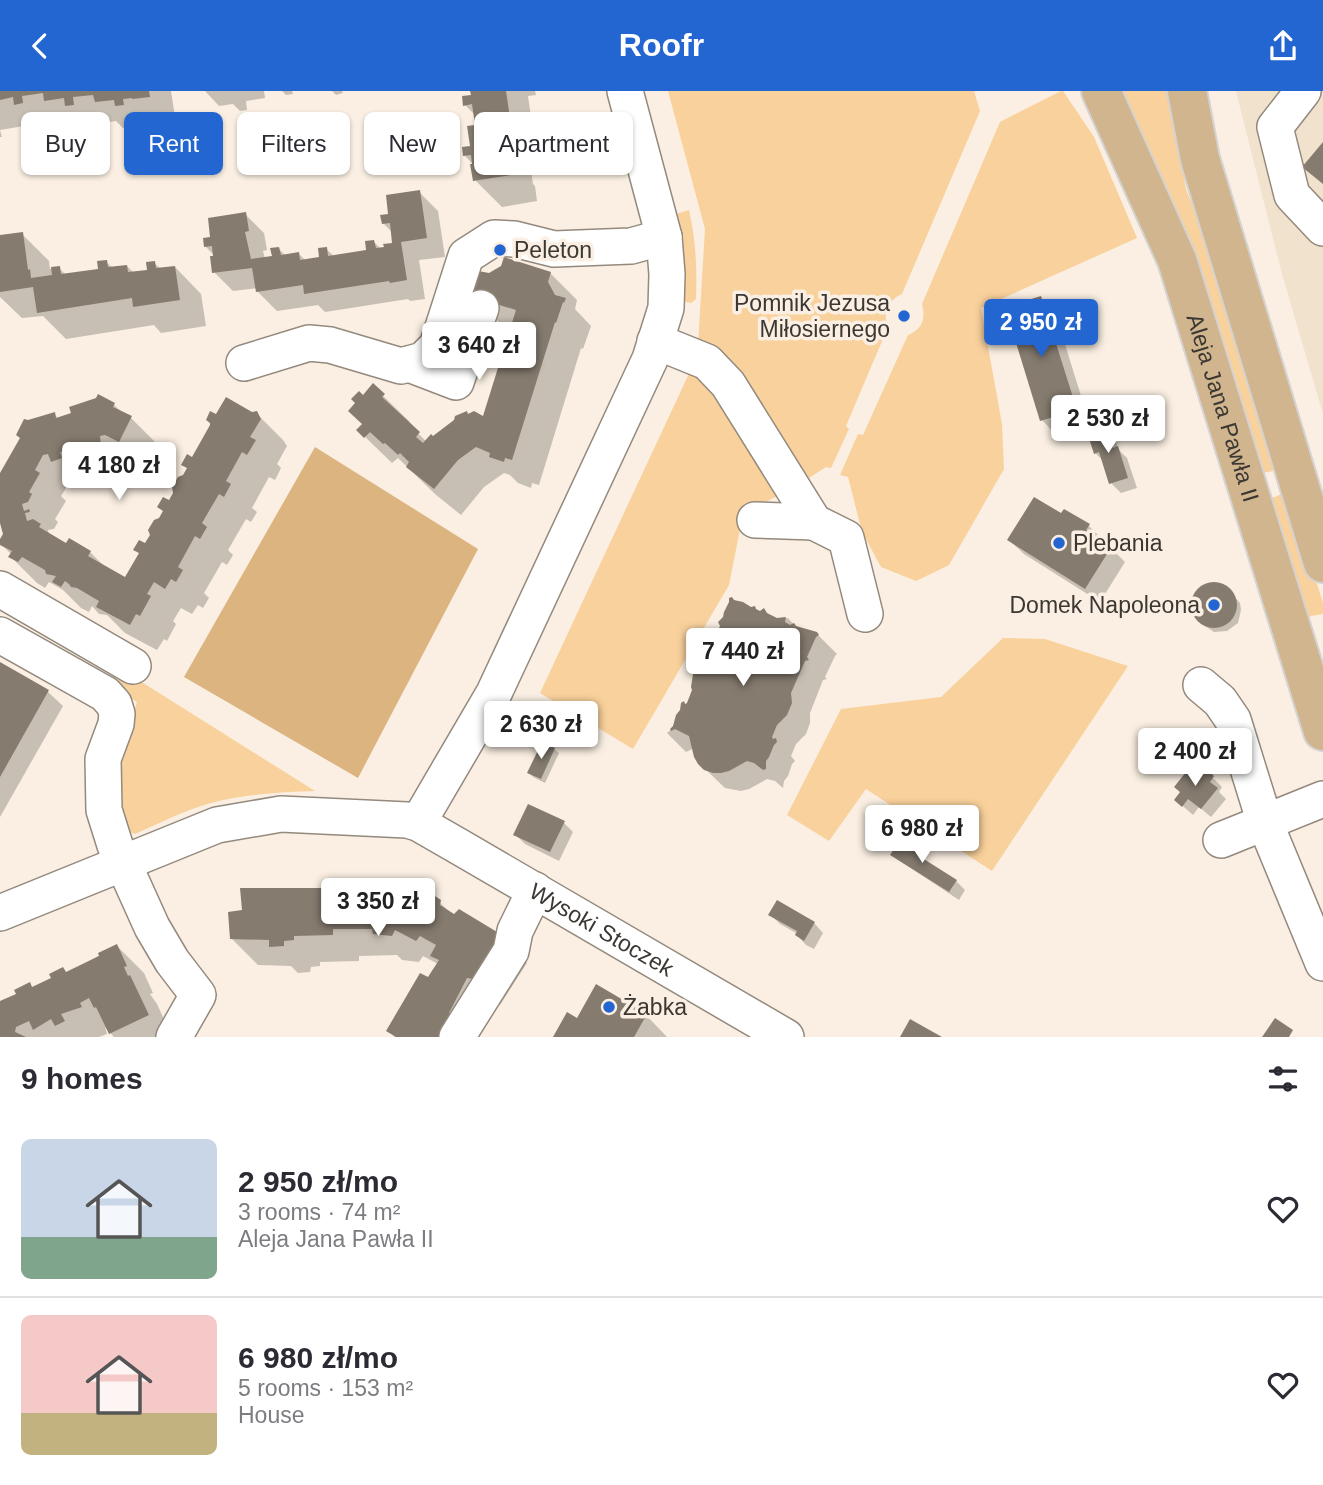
<!DOCTYPE html>
<meta charset="utf-8">
<style>
body{margin:0;font-family:Helvetica,sans-serif;background:#f7f7f7;color:#2b2b33;height:100vh;display:flex;flex-direction:column;font-size:26px;white-space:nowrap}
*{box-sizing:border-box;margin:0}
p{font-size:23px;color:#7c7c81}
.icon{flex:none;width:38px;height:38px;fill:none;stroke:currentColor;stroke-width:2;stroke-linecap:round;stroke-linejoin:round}
.map{position:relative;height:946px;overflow:hidden}
.panel{display:flex;flex-direction:column;background:#fff;flex:1}
.panel>*{flex:none}
.banner{position:absolute;left:21px;top:21px;width:700px;height:63px;display:flex;gap:14px}
.price{position:absolute;translate:-50% -60px;padding:0 16px;border-radius:7px;background:#fff;color:#222;font-size:23px;line-height:46px;filter:drop-shadow(0 2px 4px #0008)}
.price::after{content:'';position:absolute;left:50%;top:42px;width:21px;height:16px;margin-left:-10px;background:inherit;clip-path:polygon(0 0,100% 0,50% 100%)}
.price.on{background:#2366d2;color:#fff}
ul{padding:0;list-style:none}
li{display:flex;align-items:center;gap:21px;height:175px;padding:0 21px}
li+li{border-top:2px solid #e1e1e2}
li span{display:grid;place-items:center;flex:none;width:196px;height:140px;border-radius:10px;color:#555}
li>.icon{margin-inline-start:auto}
span .icon{width:84px;height:84px;fill:#fffc;stroke-width:1}
li b{font-size:30px}
h2{display:flex;justify-content:space-between;align-items:center;height:84px;padding:0 21px;font-size:30px}
.pill{padding:0 24px;border-radius:10px;background:#fff;box-shadow:0 2px 5px #0004;font-size:24px;line-height:63px}
.pill.on{background:#2366d2;color:#fff}
header{display:flex;justify-content:space-between;align-items:center;height:91px;padding:0 21px;background:#2366d2;color:#fff;font-size:32px;font-weight:700}
.map>svg:first-child{display:block}
</style>
<header><svg class="icon" aria-label="back" viewBox="0 0 24 24"><path d="M15 5l-7 7 7 7"/></svg>Roofr<svg class="icon" aria-label="share" viewBox="0 0 24 24"><path d="M12 15V3M7 8l5-5 5 5M5 13v7h14v-7"/></svg></header>
<div class="map">
<svg width="1323" height="946" viewBox="0 0 1323 946">
<rect width="100%" height="100%" fill="#faefe2"/>
<!-- built -->
<polygon fill="#f1e2ce" points="1236,0 1323,0 1323,323 1282,183"/>
<!-- green -->
<g fill="#f9d19c">
<path d="M 668,0 L 974,0 L 980,20 L 902,203 C 888,209 882,222 888,236 L 846,335 L 849,338 L 831,377 L 826,376 L 798,394 L 698,254 L 705,138 Z"/>
<path d="M 1061,0 L 1063,0 L 1094,46 L 1137,147 L 981,217 L 1002,333 L 1004,378 L 949,474 L 916,490 L 881,476 L 862,441 L 848,386 L 840,384 L 858,343 L 863,344 L 908,244 C 922,238 926,229 922,213 L 1000,31 Z"/>
<path d="M 1120,0 L 1166,0 L 1186,98 L 1228,208 L 1277,376 C 1272,381 1269,382 1262,381 Z"/>
<path d="M 689,119 C 696,150 697,177 696,208 L 691,212 L 681,210 L 673,124 Z"/>
<polygon points="693,274 702,278 783,402 743,423 729,494 633,658 540,602"/>
<polygon points="1288,400 1323,512 1323,523 1311,525 1305,529 1266,407 1275,406"/>
<polygon points="1003,547 1045,548 1128,575 992,780 866,698 829,750 787,724 841,618 941,606"/>
<path d="M 113,573 L 315,700 C 280,701 245,703 211,712 C 185,719 160,732 135,743 L 125,739 L 119,731 L 116,677 L 137,611 L 113,597 Z"/>
</g>
<!-- forest -->
<polygon fill="#dcb480" points="315,356 478,458 358,687 184,586"/>
<!-- shadow -->
<g fill="#0003">
<polygon points="0,0 171,0 176,32 149,34 150,41 143,41 137,36 123,37 116,30 99,33 100,40 93,41 87,34 73,36 66,29 48,32 49,39 43,40 36,33 0,39 2,46 0,46"/>
<polygon points="205,0 264,0 265,7 246,10 247,19 240,20 233,13 219,15"/>
<polygon points="282,0 292,0 293,3 286,4"/>
<polygon points="332,0 342,0 343,2 336,4"/>
<polygon points="472,0 535,0 536,4 528,5 535,54 527,55 533,93 535,95 537,110 502,116 475,89 475,75 465,65 472,56 477,35 475,24 465,14 473,6"/>
<polygon points="419,101 438,120 445,166 419,169 425,208 410,210 408,208 325,221 318,214 277,220 258,201 257,197 233,200 214,181 214,164 205,155 212,147 245,123 264,142 267,159 263,160 265,168 274,167 279,158 286,165 299,163 306,170 321,168 326,158 334,165 368,160 374,151 381,158 394,154 393,142 383,132 390,124"/>
<polygon points="22,143 49,170 50,178 59,177 66,184 100,179 106,171 113,177 127,175 134,182 149,180 154,172 161,178 175,176 201,203 206,235 161,242 154,234 66,248 43,225 22,227 0,206 0,146"/>
<polygon points="550,182 577,209 575,218 591,235 583,258 581,257 539,394 532,392 531,397 518,392 510,384 504,382 484,396 461,424 435,403 398,367 392,372 358,339 364,333 363,306 373,295 410,331 408,333 427,351 469,324 484,327 513,235 499,231 472,204 489,184"/>
<polygon points="1041,207 1055,221 1090,334 1056,344 1042,329"/>
<polygon points="99,306 114,314 124,323 131,327 158,354 146,376 134,370 126,372 127,381 120,383 115,378 86,388 88,394 79,396 73,390 70,391 61,405 66,410 55,428 58,431 54,438 48,439 49,444 67,454 90,461 105,476 126,488 140,463 135,459 145,455 188,378 183,373 192,369 217,325 256,322 283,349 287,355 277,373 281,377 275,389 269,386 252,417 257,421 251,431 246,428 228,459 233,464 227,474 222,471 204,502 209,507 203,517 198,514 192,523 181,517 173,530 176,533 167,550 164,548 157,559 125,542 107,524 99,523 92,515 89,521 81,517 63,499 49,491 45,497 37,492 11,466 12,464 0,452 5,443 0,426 0,386 54,323 59,328 73,323 97,309"/>
<polygon points="1105,336 1115,346 1118,358 1127,367 1137,397 1121,402 1111,392 1104,370 1095,362"/>
<polygon points="1062,425 1089,435 1103,449 1102,451 1111,457 1125,471 1100,511 1024,463 1009,449"/>
<polygon points="1213,493 1226,496 1240,512 1241,519 1238,532 1227,540 1214,541 1202,533 1197,528 1192,515 1193,509 1200,497"/>
<polygon points="735,511 777,529 788,527 797,537 816,542 837,563 835,565 825,586 827,588 823,589 810,622 810,632 806,643 796,653 791,665 795,670 792,673 788,685 784,690 783,697 775,690 767,688 749,698 741,700 725,697 699,672 694,657 686,661 667,642 675,635 686,614"/>
<polygon points="0,573 48,601 63,615 0,726"/>
<polygon points="554,658 559,662 545,692 533,686 529,682"/>
<polygon points="1201,687 1213,687 1222,696 1219,701 1226,708 1211,726 1199,716 1193,724 1176,709 1182,702"/>
<polygon points="564,732 573,741 559,770 525,753 516,744"/>
<polygon points="921,761 926,766 923,770 956,790 965,799 959,809 897,768"/>
<polygon points="439,811 454,825 501,845 527,872 500,914 494,912 476,946 395,946 389,940 438,873 423,865 419,871 402,869 397,864 359,865 359,870 320,871 320,875 311,876 310,881 298,882 291,875 258,874 231,847"/>
<polygon points="770,823 814,832 823,842 814,858 806,854 797,844 798,843 780,833"/>
<polygon points="117,855 144,882 153,902 150,903 157,913 172,946 114,946 105,936 107,943 99,946 0,946 0,912 18,903 29,893 33,897 67,882"/>
<polygon points="646,924 667,946 555,946 577,929"/>
</g>
<!-- building -->
<g fill="#857b6f">
<polygon points="0,0 149,0 150,6 132,8 132,7 123,8 124,14 115,15 114,9 95,11 93,4 73,6 74,14 65,15 64,7 44,10 43,2 22,5 23,12 14,14 13,6 0,9"/>
<polygon points="470,0 506,0 510,27 501,29 507,67 508,67 511,84 473,90 470,73 472,73 471,64 463,65 462,56 470,55 467,35 475,34 472,13 463,15 462,5 471,4"/>
<polygon points="1323,51 1323,93 1302,76"/>
<polygon points="420,99 427,147 401,151 407,189 390,192 389,190 304,203 303,194 256,201 252,177 212,182 210,165 213,165 212,155 204,156 203,147 210,146 208,127 246,121 249,140 245,141 251,168 272,165 270,157 279,156 281,164 299,161 300,169 319,166 318,157 327,156 328,165 366,159 365,150 374,149 376,157 384,156 383,153 392,152 390,132 382,133 380,124 388,123 386,104"/>
<polygon points="23,141 28,179 30,178 31,187 52,184 51,176 60,175 61,183 98,178 97,170 107,169 108,176 127,174 128,181 147,179 146,171 155,170 156,177 175,175 180,209 133,216 132,207 37,222 33,196 0,201 0,144"/>
<polygon points="504,166 551,181 548,191 555,204 566,207 564,212 563,211 556,232 555,231 512,369 505,367 504,371 489,366 490,362 476,356 458,369 434,398 406,376 409,371 400,362 398,364 385,352 383,353 370,341 364,347 356,339 362,333 348,320 355,312 351,308 359,300 363,304 373,292 385,303 382,306 420,341 416,346 423,352 431,343 433,345 454,329 455,325 467,320 468,323 474,320 483,325 516,219 470,205 478,180 489,182 501,175"/>
<polygon points="1041,205 1077,319 1040,330 1005,216"/>
<polygon points="98,303 115,312 113,316 132,325 119,351 105,344 100,345 101,355 91,357 89,352 60,361 62,367 51,371 48,363 43,364 35,379 40,382 29,401 32,403 28,411 22,413 24,420 29,418 30,421 25,422 27,430 33,428 41,433 39,436 66,452 69,447 91,460 88,465 125,486 139,462 133,459 139,449 145,452 150,444 148,439 154,429 159,427 163,420 157,416 163,406 169,409 173,402 172,396 178,386 183,384 187,377 181,374 187,363 192,366 210,334 210,332 206,329 210,320 216,323 226,306 252,321 257,320 261,328 250,346 256,349 247,364 242,361 226,390 231,393 224,406 219,403 202,432 207,436 200,448 195,445 178,476 183,479 176,491 171,488 165,498 154,491 147,503 151,505 140,525 136,523 130,534 96,516 99,510 77,497 71,496 69,493 65,490 61,496 52,491 56,485 46,483 45,479 22,466 18,471 8,466 12,460 0,454 0,448 3,443 0,432 0,382 20,347 16,344 24,328 28,329 55,321 56,327 71,322 69,316 96,307"/>
<polygon points="1105,334 1113,357 1118,355 1128,387 1109,393 1099,361 1094,363 1087,341"/>
<polygon points="1034,406 1061,422 1064,418 1090,433 1086,439 1112,455 1085,498 1007,449"/>
<circle cx="1214" cy="514" r="23"/>
<polygon points="732,506 734,509 743,511 751,516 755,515 756,518 760,520 764,517 767,522 777,527 786,526 785,531 790,534 794,532 796,535 817,541 819,544 816,546 807,566 809,569 805,570 791,602 792,612 787,624 777,634 772,646 773,648 776,647 777,651 774,654 769,666 766,670 766,678 763,679 754,672 747,670 729,680 721,682 713,682 704,679 698,673 694,666 689,645 675,638 671,640 670,638 673,635 676,624 680,619 681,612 684,610 685,613 687,612 692,599 691,596 693,583 697,576 706,566 720,535 718,531 723,526 724,521 729,511 729,507"/>
<polygon points="0,571 49,599 0,686"/>
<polygon points="542,651 555,657 541,688 527,682"/>
<polygon points="1190,676 1201,684 1206,678 1214,685 1210,691 1218,697 1201,718 1188,708 1182,716 1174,709 1180,701 1174,696"/>
<polygon points="528,713 565,730 550,761 513,744"/>
<polygon points="901,747 923,760 919,765 957,789 949,801 890,764"/>
<polygon points="420,795 441,809 440,814 454,823 459,818 502,844 473,888 467,887 449,922 454,926 441,946 396,946 386,940 420,882 428,886 439,869 430,865 436,854 420,845 416,850 395,839 392,845 373,843 372,838 333,838 333,844 294,845 294,849 284,850 284,855 269,856 269,849 230,848 228,821 242,819 240,797 409,797 417,802"/>
<polygon points="777,809 815,831 804,850 795,844 797,840 768,824"/>
<polygon points="117,853 127,875 124,876 128,885 130,884 149,924 109,943 96,916 94,917 89,907 80,912 82,916 61,923 65,930 55,935 51,928 33,939 29,930 16,936 15,941 26,946 0,946 0,910 16,903 14,899 30,891 32,896 51,887 49,883 63,876 66,881 99,865 98,862"/>
<polygon points="596,893 647,923 634,946 553,946 567,921 577,927"/>
<polygon points="1275,927 1293,939 1289,946 1262,946"/>
<polygon points="910,928 942,946 900,946"/>
</g>
<g fill="none" stroke-linecap="round" stroke-linejoin="round">
<defs>
<g id="minor">
<polyline points="1303,0 1275,36 1292,104 1323,137"/>
<polyline points="655,250 707,271 728,293 814,431 846,447 865,523"/>
<polyline points="244,272 309,252 330,254 401,275 423,269 437,255 466,165 494,147 514,148 554,158 631,155 664,146"/>
<polyline points="409,273 456,291 481,217"/>
<polyline points="755,429 814,431"/>
<polyline points="0,498 133,575"/>
<polyline points="0,544 105,603 114,613 117,623 116,633 103,668 104,719 115,754 152,836 172,870 198,904 174,946"/>
<polyline points="1201,594 1220,610 1233,629 1265,732 1323,872"/>
<polyline points="418,732 494,602 650,268 666,217 667,183 664,146 625,0"/>
<polyline points="1221,749 1323,708"/>
<path id="s1" d="M 0,822 L 217,734 L 281,723 L 407,729 L 418,732 L 458,755 L 786,946"/>
<polyline points="457,946 511,860 515,840 535,799"/>
</g>
<g id="major">
<path id="s2" d="M 1101,0 L 1177,169 L 1323,640"/>
<polyline points="1187,0 1200,68 1323,472"/>
</g>
</defs>
<!-- minor casing -->
<use href="#minor" stroke="#93897d" stroke-width="38"/>
<!-- major casing -->
<use href="#major" stroke="#d4d3d2" stroke-width="42"/>
<!-- minor -->
<use href="#minor" stroke="#fff" stroke-width="35"/>
<!-- major -->
<use href="#major" stroke="#d1b58e" stroke-width="38"/>
</g>
<!-- markers -->
<g fill="#2366d2" stroke="#faefe2" stroke-width="2.5">
<circle cx="500" cy="159" r="7"/>
<circle cx="904" cy="225" r="7"/>
<circle cx="1059" cy="452" r="7"/>
<circle cx="1214" cy="514" r="7"/>
<circle cx="609" cy="916" r="7"/>
</g>
<g text-anchor="middle" stroke-width="7" stroke-linejoin="round" paint-order="stroke">
<!-- poi labels -->
<g font-size="23" fill="#3b3732" stroke="#faefe2" text-anchor="start">
<text x="514" y="167">Peleton</text>
<text x="890" y="220" text-anchor="end">Pomnik Jezusa<tspan x="890" dy="26">Miłosiernego</tspan></text>
<text x="1073" y="460">Plebania</text>
<text x="1200" y="522" text-anchor="end">Domek Napoleona</text>
<text x="623" y="924">Żabka</text>
</g>
<!-- street labels -->
<g font-size="23" fill="#3b3732" stroke="#faefe2">
<text dy="8" stroke="none"><textPath href="#s2" startOffset="340">Aleja Jana Pawła II</textPath></text>
<text dy="8" stroke="none"><textPath href="#s1" startOffset="649">Wysoki Stoczek</textPath></text>
</g>
</g>
</svg>
<b class="price on" style="left:1041px;top:268px">2 950 zł</b>
<b class="price" style="left:479px;top:291px">3 640 zł</b>
<b class="price" style="left:1108px;top:364px">2 530 zł</b>
<b class="price" style="left:119px;top:411px">4 180 zł</b>
<b class="price" style="left:743px;top:597px">7 440 zł</b>
<b class="price" style="left:541px;top:670px">2 630 zł</b>
<b class="price" style="left:1195px;top:697px">2 400 zł</b>
<b class="price" style="left:922px;top:774px">6 980 zł</b>
<b class="price" style="left:378px;top:847px">3 350 zł</b>
<div class="banner">
<a class="pill">Buy</a>
<a class="pill on">Rent</a>
<a class="pill">Filters</a>
<a class="pill">New</a>
<a class="pill">Apartment</a>
</div>
</div>
<section class="panel">
<h2>9 homes<svg class="icon" aria-label="filters" viewBox="0 0 24 24"><path d="M4 7h16M4 17h16"/><circle cx="9" cy="7" r="2"/><circle cx="15" cy="17" r="2"/></svg></h2>
<ul>
<li><span style="background:linear-gradient(#c9d6e8 70%,#7fa58c 0)"><svg class="icon" aria-label="home" viewBox="0 0 24 24"><path d="M3 11l9-7 9 7M6 9v11h12V9"/></svg></span><div><b>2 950 zł/mo</b><p>3 rooms · 74 m²</p><p>Aleja Jana Pawła II</p></div><svg class="icon" aria-label="heart" viewBox="0 0 24 24"><path d="M12 20l-8-8c-3-5 5-10 8-4 3-6 11-1 8 4z"/></svg></li>
<li><span style="background:linear-gradient(#f6c9c9 70%,#c2b280 0)"><svg class="icon" aria-label="home" viewBox="0 0 24 24"><path d="M3 11l9-7 9 7M6 9v11h12V9"/></svg></span><div><b>6 980 zł/mo</b><p>5 rooms · 153 m²</p><p>House</p></div><svg class="icon" aria-label="heart" viewBox="0 0 24 24"><path d="M12 20l-8-8c-3-5 5-10 8-4 3-6 11-1 8 4z"/></svg></li>
</ul>
</section>
